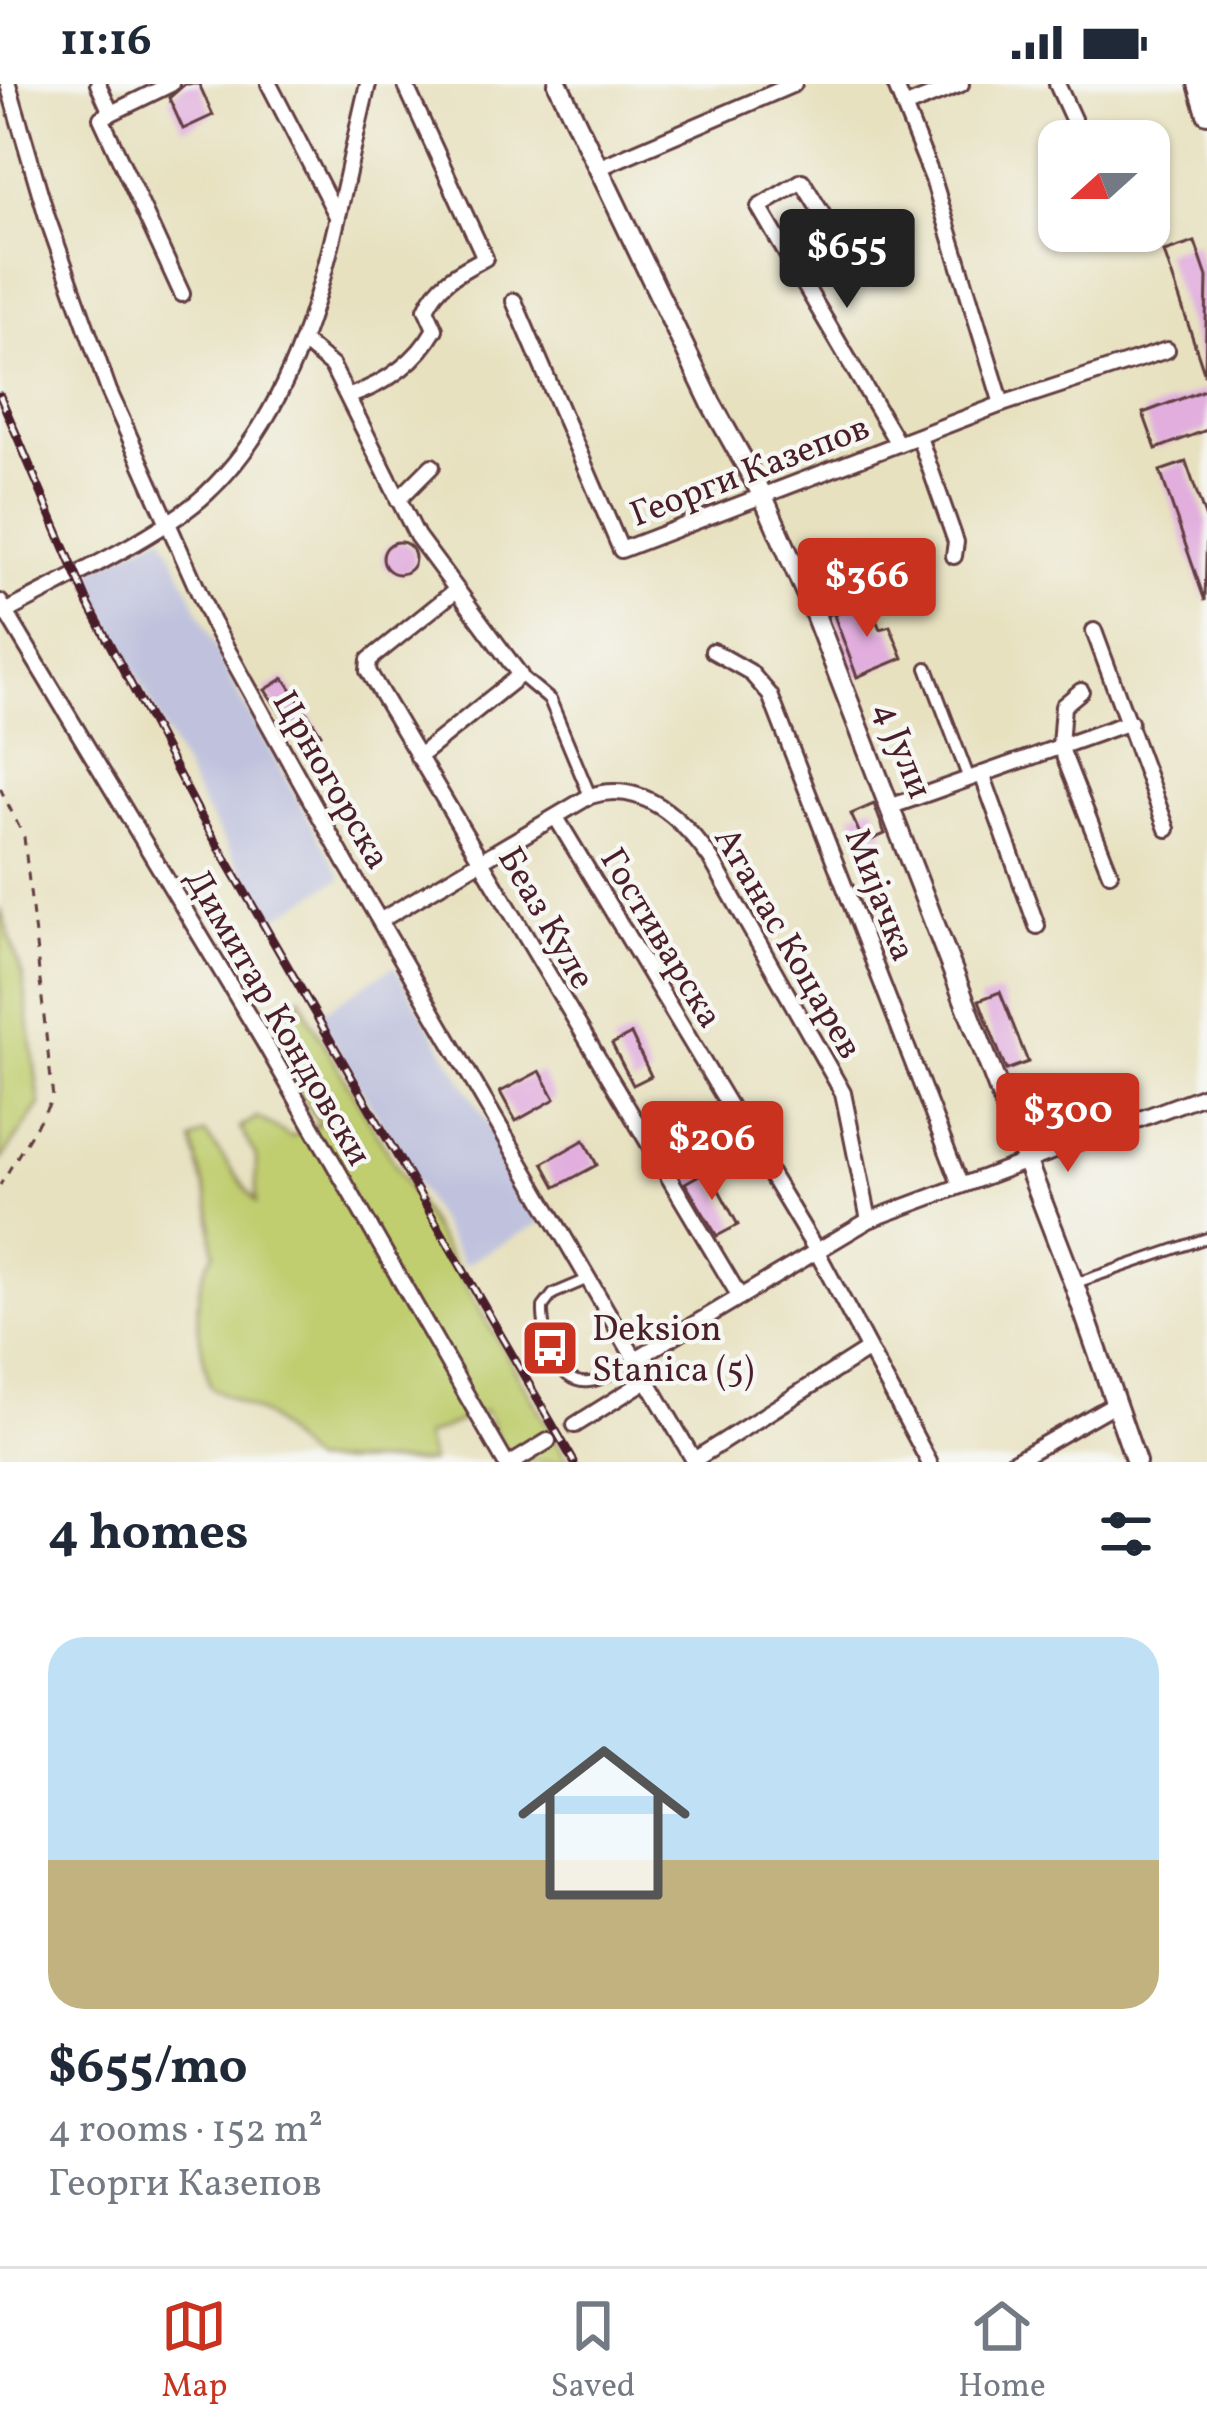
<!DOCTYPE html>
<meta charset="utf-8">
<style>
body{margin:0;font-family:Vollkorn,serif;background:#f2f2f3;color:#1f2937;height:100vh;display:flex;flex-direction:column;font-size:45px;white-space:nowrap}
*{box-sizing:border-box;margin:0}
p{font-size:39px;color:#747a83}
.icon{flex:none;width:66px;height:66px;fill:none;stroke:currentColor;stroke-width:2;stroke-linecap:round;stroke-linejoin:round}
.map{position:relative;height:1378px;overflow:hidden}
.drawer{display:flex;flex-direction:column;background:#fff;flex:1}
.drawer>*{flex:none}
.needle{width:78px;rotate:249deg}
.tools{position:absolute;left:1038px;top:36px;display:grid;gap:24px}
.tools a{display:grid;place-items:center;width:132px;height:132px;border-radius:24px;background:#fff;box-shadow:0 3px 9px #0004;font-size:60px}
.price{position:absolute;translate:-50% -102px;padding:0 27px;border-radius:12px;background:#c8321e;color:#fff;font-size:39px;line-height:78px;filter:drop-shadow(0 3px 6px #0008)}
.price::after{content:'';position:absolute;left:50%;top:72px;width:36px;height:27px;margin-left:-18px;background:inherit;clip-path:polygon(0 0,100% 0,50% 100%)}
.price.selected{background:#222;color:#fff}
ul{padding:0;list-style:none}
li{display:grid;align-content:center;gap:24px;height:636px;padding:0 48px}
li+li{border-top:3px solid #e0e1e3}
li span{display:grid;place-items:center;height:372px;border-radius:36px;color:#555}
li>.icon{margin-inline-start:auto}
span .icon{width:216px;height:216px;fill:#fffc;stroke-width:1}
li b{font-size:51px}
h2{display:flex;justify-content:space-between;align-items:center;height:144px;padding:0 48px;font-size:51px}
.status{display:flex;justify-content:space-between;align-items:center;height:84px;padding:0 60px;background:#fff;direction:ltr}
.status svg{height:33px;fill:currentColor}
.tab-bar{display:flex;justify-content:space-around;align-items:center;height:168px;border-top:3px solid #e0e1e3;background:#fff;font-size:33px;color:#747a83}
.tab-bar a{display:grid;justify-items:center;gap:6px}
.tab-bar .selected{color:#c8321e}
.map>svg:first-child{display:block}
</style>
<div class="status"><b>11:16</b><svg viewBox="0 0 49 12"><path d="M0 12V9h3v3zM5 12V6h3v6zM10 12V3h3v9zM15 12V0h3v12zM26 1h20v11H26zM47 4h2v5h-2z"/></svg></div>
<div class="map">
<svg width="1207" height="1378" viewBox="0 0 1207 1378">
<rect width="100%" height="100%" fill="#f6f6f2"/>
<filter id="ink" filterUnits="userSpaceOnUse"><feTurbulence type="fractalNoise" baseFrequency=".00833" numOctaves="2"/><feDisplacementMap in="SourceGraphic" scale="24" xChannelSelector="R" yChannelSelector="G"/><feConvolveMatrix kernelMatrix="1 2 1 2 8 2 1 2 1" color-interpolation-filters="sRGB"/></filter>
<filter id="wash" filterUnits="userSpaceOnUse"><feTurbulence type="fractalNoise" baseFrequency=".004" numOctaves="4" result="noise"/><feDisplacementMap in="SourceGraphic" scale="48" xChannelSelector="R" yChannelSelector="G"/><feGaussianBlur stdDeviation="2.7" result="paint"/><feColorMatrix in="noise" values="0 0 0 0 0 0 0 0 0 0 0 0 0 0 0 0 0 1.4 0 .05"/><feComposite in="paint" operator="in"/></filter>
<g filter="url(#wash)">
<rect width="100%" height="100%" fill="#e7e1bf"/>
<!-- industrial -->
<g fill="#c0c2dd">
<polygon points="163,450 235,605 342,794 272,836 204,724 85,489"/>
<polygon points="394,882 545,1136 464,1181 318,931"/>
</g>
<!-- green -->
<g fill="#c0ce70" stroke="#85764e" stroke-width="3">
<polygon points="0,824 23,893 40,1021 0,1078"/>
<path d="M 301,913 L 311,937 L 569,1378 L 510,1378 L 485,1327 L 425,1352 L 431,1378 L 310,1378 L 267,1333 L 210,1303 C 200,1259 186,1208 214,1169 L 210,1123 L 192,1057 L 205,1049 L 256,1118 L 256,1072 L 240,1044 L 257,1033 L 291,1053 L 319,1040 L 259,945 Z"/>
</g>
<g id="blocks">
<!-- building -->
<g fill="#e1aede">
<polygon points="185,0 199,0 213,31 183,45 169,14"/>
<polygon points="1195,158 1207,193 1205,291 1164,168"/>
<polygon points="1207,305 1207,346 1156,365 1143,329"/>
<polygon points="1186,378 1207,438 1205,517 1160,387"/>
<circle cx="399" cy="474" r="16"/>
<polygon points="868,517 880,545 890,542 903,574 857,593 834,531"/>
<polygon points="284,594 321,650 303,661 265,606"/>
<polygon points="874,720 885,750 864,759 851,730"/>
<polygon points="1000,908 1028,978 1006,986 979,916"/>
<polygon points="631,950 651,992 633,1001 612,960"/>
<polygon points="540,987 555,1015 516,1037 500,1008"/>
<polygon points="584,1056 597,1081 556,1103 543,1079"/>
<polygon points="708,1086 738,1141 717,1152 685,1099"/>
</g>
</g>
</g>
<g filter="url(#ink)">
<use href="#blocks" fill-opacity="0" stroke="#623c41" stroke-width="3"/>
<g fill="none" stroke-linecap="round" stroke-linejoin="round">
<!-- minor-tunnel -->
<polyline stroke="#c8baa1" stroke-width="14" stroke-dasharray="14 7" stroke-linecap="butt" points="548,1357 575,1341"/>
<defs>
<g id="service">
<path d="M 588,1195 L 553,1210 L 543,1223 C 542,1248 555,1302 589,1298 C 603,1297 620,1284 633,1277"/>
<polyline points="1076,1199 1207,1154"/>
</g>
<g id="pedestrian">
<polyline points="927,584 969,695"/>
<polyline points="520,591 550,616 590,712"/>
</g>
<g id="minor">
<polyline points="8,0 47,133 109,307 212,538 347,781 695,1378"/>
<polyline points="98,0 111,29"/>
<polyline points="171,0 101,34 182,210"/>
<polyline points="269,0 337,132"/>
<polyline points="895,0 933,95 1002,320"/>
<polyline points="1057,0 1083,57"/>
<polyline points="904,23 961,0"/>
<polyline points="598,84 794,0"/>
<polyline points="830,143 802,97 759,123 898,360"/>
<polyline points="514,217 621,466 1002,320 1167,266"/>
<polyline points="302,257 332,282 417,452 520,591 418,673"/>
<path d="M 350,312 C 386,299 416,279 435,245 L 426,225 C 438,198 459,188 485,174 L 405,0"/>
<polyline points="919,353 956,458 954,472"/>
<polyline points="398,416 432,382"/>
<polyline points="455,507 369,576 368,587 740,1213"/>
<polyline points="0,518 264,958 505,1378"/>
<polyline points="814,528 906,488"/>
<path d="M 2,530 C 58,499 161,452 206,410 C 315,309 334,137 368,0"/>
<polyline points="1094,547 1167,745"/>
<polyline points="713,567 750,588 770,611 960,1100"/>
<polyline points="1081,607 1063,622 1060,662 1110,789"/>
<polyline points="982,690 1037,842"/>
<polyline points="892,722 1130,638"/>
<polyline points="557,735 816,1166 929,1378"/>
<path d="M 381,836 L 590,712 C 643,695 683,736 711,775 L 843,1009 L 869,1136"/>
<polyline points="634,1276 869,1136 1207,1010"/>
<polyline points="575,1341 645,1297"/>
<polyline points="694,1376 867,1266"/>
<polyline points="514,1378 548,1357"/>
<polyline points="1013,1378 1116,1319"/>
</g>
<g id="tertiary">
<polyline points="558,0 712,321 762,410 814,528 1074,1200 1136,1378"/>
<polyline points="1198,0 1207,30"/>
</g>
</defs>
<!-- service casing -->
<use href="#service" stroke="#623c41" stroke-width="14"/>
<!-- pedestrian casing -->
<use href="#pedestrian" stroke="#623c41" stroke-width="16"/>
<!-- minor casing -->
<use href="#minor" stroke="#623c41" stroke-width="20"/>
<!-- tertiary casing -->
<use href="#tertiary" stroke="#623c41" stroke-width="24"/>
<!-- path -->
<polyline stroke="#623c41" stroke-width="3" stroke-dasharray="9 9" stroke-linecap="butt" points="0,704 24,753 53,1014 0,1101"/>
<!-- service -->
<use href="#service" stroke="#fff" stroke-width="8"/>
<!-- pedestrian -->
<use href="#pedestrian" stroke="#fff" stroke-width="10"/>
<!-- minor -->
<use href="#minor" stroke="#fff" stroke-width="14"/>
<!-- tertiary -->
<use href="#tertiary" stroke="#fff" stroke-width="18"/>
<defs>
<polyline id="rail" points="0,312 89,521 198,727 574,1378"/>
</defs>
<!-- rail casing -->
<use href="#rail" stroke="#4a1f2b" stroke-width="9"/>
<!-- rail -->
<use href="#rail" stroke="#f6f6f2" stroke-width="4.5" stroke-dasharray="14" stroke-linecap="butt"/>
</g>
</g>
<!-- icons -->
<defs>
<symbol id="bus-square" viewBox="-11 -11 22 22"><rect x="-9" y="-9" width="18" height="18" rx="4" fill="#c8321e" stroke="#f6f6f2"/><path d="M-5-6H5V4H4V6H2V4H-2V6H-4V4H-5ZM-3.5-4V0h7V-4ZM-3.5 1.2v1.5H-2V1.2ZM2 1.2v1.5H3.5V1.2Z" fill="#fff"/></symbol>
</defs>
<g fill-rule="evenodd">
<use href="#bus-square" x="517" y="1231" width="66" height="66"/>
</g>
<g text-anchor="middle" stroke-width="9" stroke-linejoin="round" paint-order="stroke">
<!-- street labels -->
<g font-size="36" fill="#4a1f2b" stroke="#f6f6f2">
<text transform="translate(749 385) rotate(-21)" y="13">Георги Казепов</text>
<text transform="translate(905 665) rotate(68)" y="13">4 Јули</text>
<text transform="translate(333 695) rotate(60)" y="13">Црногорска</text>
<text transform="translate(882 810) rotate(69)" y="13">Мијачка</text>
<text transform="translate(548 833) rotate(60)" y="13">Беаз Куле</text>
<text transform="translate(663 853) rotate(59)" y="13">Гостиварска</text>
<text transform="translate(790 858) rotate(60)" y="13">Атанас Коцарев</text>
<text transform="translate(280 932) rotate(60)" y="13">Димитар Кондовски</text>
</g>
<!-- poi labels -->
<g font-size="36" fill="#4a1f2b" stroke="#f6f6f2" text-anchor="start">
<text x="592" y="1256">Deksion<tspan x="592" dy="41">Stanica (5)</tspan></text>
</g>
</g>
</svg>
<div class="tools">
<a><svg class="needle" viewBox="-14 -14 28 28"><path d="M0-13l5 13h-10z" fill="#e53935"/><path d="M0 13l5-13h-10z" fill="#747a83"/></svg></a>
</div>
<b class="price selected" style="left:847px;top:227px">$655</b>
<b class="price" style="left:867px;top:556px">$366</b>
<b class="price" style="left:1068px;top:1091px">$300</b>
<b class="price" style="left:712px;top:1119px">$206</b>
</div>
<section class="drawer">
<h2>4 homes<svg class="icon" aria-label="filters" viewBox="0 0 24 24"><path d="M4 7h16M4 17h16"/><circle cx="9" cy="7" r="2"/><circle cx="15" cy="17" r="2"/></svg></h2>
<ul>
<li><span style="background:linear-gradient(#bfe0f5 60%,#c2b280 0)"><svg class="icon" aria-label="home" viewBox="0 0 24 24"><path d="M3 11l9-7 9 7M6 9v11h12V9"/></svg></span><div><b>$655/mo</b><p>4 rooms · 152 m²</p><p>Георги Казепов</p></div></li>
</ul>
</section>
<nav class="tab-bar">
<a class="selected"><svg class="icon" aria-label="map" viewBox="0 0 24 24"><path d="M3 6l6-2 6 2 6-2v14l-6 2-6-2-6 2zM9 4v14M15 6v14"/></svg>Map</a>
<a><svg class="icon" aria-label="saved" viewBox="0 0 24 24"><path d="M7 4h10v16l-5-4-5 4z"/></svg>Saved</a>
<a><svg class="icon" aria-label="home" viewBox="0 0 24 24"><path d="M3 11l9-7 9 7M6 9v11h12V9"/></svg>Home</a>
</nav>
